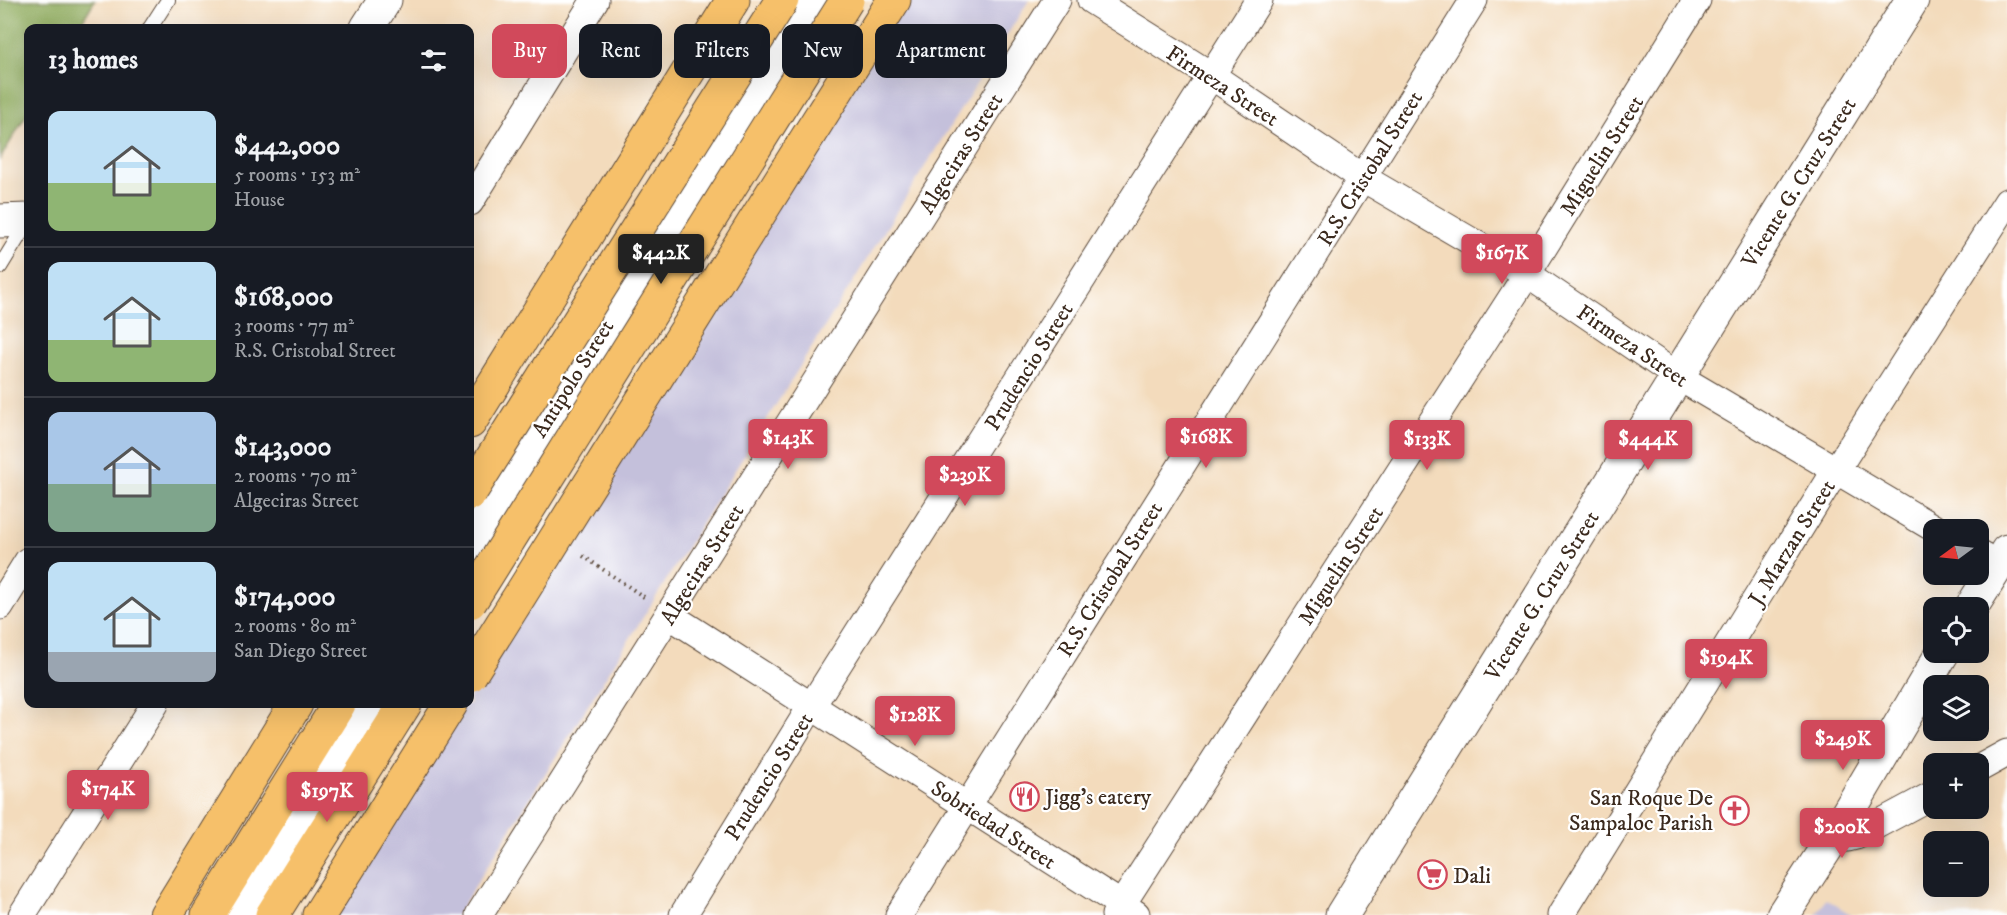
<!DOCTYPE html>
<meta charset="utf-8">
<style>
body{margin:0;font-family:"IM FELL DW Pica",serif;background:#20242c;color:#f1f3f6;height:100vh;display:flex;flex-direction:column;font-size:22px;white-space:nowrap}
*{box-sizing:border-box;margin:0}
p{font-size:20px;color:#9ea1a6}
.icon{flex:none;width:33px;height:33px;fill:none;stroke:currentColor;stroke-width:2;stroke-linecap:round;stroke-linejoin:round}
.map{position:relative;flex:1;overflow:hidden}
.sheet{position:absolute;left:24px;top:24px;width:450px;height:684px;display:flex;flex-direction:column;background:#171b24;border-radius:12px;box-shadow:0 6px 24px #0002}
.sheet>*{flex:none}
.guide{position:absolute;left:492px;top:24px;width:570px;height:54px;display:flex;gap:12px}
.needle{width:39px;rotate:255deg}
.tools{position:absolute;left:1923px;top:519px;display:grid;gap:12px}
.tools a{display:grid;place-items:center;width:66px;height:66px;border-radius:12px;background:#171b24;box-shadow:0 6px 24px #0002;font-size:30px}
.price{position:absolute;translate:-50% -51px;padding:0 14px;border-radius:6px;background:#d1495b;color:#fff;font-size:20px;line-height:39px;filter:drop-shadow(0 2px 3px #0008)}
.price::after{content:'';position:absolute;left:50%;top:36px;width:18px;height:14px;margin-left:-9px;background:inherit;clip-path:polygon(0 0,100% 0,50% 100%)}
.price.selected{background:#222;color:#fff}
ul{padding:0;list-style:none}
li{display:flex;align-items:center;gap:18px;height:150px;padding:0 24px}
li+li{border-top:2px solid #363941}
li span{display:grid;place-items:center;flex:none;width:168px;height:120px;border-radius:12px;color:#555}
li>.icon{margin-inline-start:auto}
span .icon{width:72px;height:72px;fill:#fffc;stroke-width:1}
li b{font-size:26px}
h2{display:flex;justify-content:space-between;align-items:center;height:72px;padding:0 24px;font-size:26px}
.tag{padding:0 21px;border-radius:12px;background:#171b24;box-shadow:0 6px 24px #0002;font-size:21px;line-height:54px}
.tag.selected{background:#d1495b;color:#fff}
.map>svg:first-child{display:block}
</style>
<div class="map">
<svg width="2007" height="915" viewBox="0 0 2007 915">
<rect width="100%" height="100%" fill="#fff"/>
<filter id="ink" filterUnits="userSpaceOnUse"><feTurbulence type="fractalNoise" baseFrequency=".0167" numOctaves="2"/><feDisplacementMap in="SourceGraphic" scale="12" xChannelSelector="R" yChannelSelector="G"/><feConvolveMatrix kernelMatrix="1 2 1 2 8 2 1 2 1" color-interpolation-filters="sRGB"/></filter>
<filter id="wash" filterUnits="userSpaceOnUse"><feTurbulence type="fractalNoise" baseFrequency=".008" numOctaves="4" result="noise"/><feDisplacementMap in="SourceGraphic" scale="24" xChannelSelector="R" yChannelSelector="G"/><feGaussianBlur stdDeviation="1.35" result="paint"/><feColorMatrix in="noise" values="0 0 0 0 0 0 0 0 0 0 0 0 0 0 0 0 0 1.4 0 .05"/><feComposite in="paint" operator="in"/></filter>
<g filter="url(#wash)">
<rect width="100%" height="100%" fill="#f3dbbc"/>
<!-- industrial -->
<g fill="#c4c0db">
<polygon points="896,0 1029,0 457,915 324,915 456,704 470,704 470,683"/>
<polygon points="1826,899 1852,915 1816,915"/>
</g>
<!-- forest -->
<polygon fill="#90ac5f" stroke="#666b3e" stroke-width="1.5" points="0,0 95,0 78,28 28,28 28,112 0,159"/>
</g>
<g filter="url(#ink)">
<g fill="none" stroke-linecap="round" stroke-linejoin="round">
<defs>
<g id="service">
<polyline points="150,28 168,0"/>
<polyline points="0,267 27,223"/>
</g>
<g id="minor">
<polyline points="1091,0 1212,76 1363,178 1527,274 1677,376 1937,530"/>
<polyline points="470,202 595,0"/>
<polyline points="1978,554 1998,565"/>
<polyline points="0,606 28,561"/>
<polyline points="669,615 1136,914"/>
<polyline points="1978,769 2007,753"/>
<polyline points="1836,833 1848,838 1856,836 1934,794"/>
<polyline points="22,915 155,704"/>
<polyline points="479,915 1057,0"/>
<polyline points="683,915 811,707 1259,0"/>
<polyline points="899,915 1474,0"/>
<polyline points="1115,915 1527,274 1697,0"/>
<polyline points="1561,915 1836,470 2007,202"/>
</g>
<g id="tertiary">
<polyline points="367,28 385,0"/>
<polyline points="0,221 28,220"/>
<polyline points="470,544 692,186 811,0"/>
<polyline points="1971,608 2007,551"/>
<polyline points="240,915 371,704"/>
<polyline points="1342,915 1912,0"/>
<polyline points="1783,915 1836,833 1943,652"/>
</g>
<g id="motorway">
<polyline points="788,168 894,0"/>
<polyline points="470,422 733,0"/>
<polyline points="166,915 296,704"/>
<polyline points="208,915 339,704"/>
<polyline points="272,915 405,704"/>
<polyline points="319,915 451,704"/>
</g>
</defs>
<!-- service casing -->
<use href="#service" stroke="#574536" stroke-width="16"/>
<!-- minor casing -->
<use href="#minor" stroke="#574536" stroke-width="29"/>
<!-- tertiary casing -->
<use href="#tertiary" stroke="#574536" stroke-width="35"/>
<!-- motorway casing -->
<use href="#motorway" stroke="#574536" stroke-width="35"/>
<!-- path -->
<polyline stroke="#574536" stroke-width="4" stroke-dasharray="1.5 4.5" stroke-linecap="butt" points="583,556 647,599"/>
<!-- service -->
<use href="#service" stroke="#fff" stroke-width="14"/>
<!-- minor -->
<use href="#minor" stroke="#fff" stroke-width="27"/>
<!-- tertiary -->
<use href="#tertiary" stroke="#fff" stroke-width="33"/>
<!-- motorway -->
<use href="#motorway" stroke="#f6c06b" stroke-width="33"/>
<defs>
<g id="motorway-bridge">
<polyline points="470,493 782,0"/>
<polyline points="470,602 847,0"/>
<polyline points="470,675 788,168"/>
</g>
</defs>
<!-- motorway-bridge casing -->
<use href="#motorway-bridge" stroke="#574536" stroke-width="35" stroke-linecap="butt"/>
<!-- motorway-bridge -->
<use href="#motorway-bridge" stroke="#f6c06b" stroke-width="33"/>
</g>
</g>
<!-- icons -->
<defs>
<symbol id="restaurant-ring" viewBox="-11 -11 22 22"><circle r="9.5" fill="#fff" stroke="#d1495b" stroke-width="1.5"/><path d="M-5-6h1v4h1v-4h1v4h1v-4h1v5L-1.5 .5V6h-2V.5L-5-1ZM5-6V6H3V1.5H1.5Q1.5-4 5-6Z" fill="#d1495b"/></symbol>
<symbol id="church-ring" viewBox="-11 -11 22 22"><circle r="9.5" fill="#fff" stroke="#d1495b" stroke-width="1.5"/><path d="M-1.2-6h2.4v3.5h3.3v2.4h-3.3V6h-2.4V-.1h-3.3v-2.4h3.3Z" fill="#d1495b"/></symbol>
<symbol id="supermarket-ring" viewBox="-11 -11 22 22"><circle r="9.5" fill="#fff" stroke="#d1495b" stroke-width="1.5"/><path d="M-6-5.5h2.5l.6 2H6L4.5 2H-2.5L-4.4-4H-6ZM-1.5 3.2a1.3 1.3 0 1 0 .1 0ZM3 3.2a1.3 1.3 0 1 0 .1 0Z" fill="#d1495b"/></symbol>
</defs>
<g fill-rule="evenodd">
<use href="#restaurant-ring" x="1008" y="780" width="33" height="33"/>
<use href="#church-ring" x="1718" y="794" width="33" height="33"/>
<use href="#supermarket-ring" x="1416" y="858" width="33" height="33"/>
</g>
<g text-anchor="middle" stroke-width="4.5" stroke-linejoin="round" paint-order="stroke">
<!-- street labels -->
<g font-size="22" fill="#3b2a1e" stroke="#fff">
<text transform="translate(1223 85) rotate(33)" y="8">Firmeza Street</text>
<text transform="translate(960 153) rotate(-58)" y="8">Algeciras Street</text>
<text transform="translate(1601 155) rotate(-58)" y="8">Miguelin Street</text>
<text transform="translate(1369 168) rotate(-58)" y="8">R.S. Cristobal Street</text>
<text transform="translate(1798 182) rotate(-58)" y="8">Vicente G. Cruz Street</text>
<text transform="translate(1633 345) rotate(34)" y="8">Firmeza Street</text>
<text transform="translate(1028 366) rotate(-58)" y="8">Prudencio Street</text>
<text transform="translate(572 378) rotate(-58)" y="8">Antipolo Street</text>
<text transform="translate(1791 542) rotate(-58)" y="8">J. Marzan Street</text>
<text transform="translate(701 564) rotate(-58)" y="8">Algeciras Street</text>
<text transform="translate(1340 565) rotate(-57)" y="8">Miguelin Street</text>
<text transform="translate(1109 579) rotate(-58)" y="8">R.S. Cristobal Street</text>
<text transform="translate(1541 595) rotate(-58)" y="8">Vicente G. Cruz Street</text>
<text transform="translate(768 776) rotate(-58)" y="8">Prudencio Street</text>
<text transform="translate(994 824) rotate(33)" y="8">Sobriedad Street</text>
</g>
<!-- poi labels -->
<g font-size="22" fill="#3b2a1e" stroke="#fff" text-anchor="start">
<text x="1045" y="804">Jigg's eatery</text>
<text x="1713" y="805" text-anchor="end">San Roque De<tspan x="1713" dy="25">Sampaloc Parish</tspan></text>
<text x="1453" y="883">Dali</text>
</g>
</g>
</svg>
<div class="tools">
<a><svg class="needle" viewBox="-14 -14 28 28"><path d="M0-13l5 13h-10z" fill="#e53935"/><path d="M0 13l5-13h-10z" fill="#9ea1a6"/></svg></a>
<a><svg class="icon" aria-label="locate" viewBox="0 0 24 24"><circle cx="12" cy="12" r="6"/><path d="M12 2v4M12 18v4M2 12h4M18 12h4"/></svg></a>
<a><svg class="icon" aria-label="layers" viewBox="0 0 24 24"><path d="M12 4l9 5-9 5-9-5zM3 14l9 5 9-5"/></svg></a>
<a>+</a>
<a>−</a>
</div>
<b class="price selected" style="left:661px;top:285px">$442K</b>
<b class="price" style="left:1502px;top:285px">$167K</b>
<b class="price" style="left:1206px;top:469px">$168K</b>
<b class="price" style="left:788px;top:470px">$143K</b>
<b class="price" style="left:1427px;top:471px">$133K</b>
<b class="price" style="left:1648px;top:471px">$444K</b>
<b class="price" style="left:965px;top:507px">$239K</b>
<b class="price" style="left:1726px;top:690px">$194K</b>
<b class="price" style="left:915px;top:747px">$128K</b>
<b class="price" style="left:1843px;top:771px">$249K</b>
<b class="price" style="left:108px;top:821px">$174K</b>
<b class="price" style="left:327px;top:823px">$197K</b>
<b class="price" style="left:1842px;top:859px">$200K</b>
<div class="guide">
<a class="tag selected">Buy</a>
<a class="tag">Rent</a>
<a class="tag">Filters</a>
<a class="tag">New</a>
<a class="tag">Apartment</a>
</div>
<section class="sheet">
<h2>13 homes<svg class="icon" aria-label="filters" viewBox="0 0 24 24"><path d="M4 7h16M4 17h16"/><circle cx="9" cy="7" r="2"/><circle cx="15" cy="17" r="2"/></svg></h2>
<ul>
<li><span style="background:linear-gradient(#bfe0f5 60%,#8fb573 0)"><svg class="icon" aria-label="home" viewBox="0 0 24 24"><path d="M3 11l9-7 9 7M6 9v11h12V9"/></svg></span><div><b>$442,000</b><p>5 rooms · 153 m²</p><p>House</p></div></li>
<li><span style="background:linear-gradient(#bfe0f5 65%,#8fb573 0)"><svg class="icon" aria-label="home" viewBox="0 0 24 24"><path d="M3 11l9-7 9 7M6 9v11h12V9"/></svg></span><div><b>$168,000</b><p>3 rooms · 77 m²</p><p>R.S. Cristobal Street</p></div></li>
<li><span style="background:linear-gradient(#a9c7e8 60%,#7fa58c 0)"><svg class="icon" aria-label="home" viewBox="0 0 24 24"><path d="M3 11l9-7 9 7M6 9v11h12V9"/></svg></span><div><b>$143,000</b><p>2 rooms · 70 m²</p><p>Algeciras Street</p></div></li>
<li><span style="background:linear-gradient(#bfe0f5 75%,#9aa5b1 0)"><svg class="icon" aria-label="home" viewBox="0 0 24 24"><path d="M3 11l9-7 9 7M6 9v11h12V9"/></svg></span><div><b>$174,000</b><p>2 rooms · 80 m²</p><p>San Diego Street</p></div></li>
</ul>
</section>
</div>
